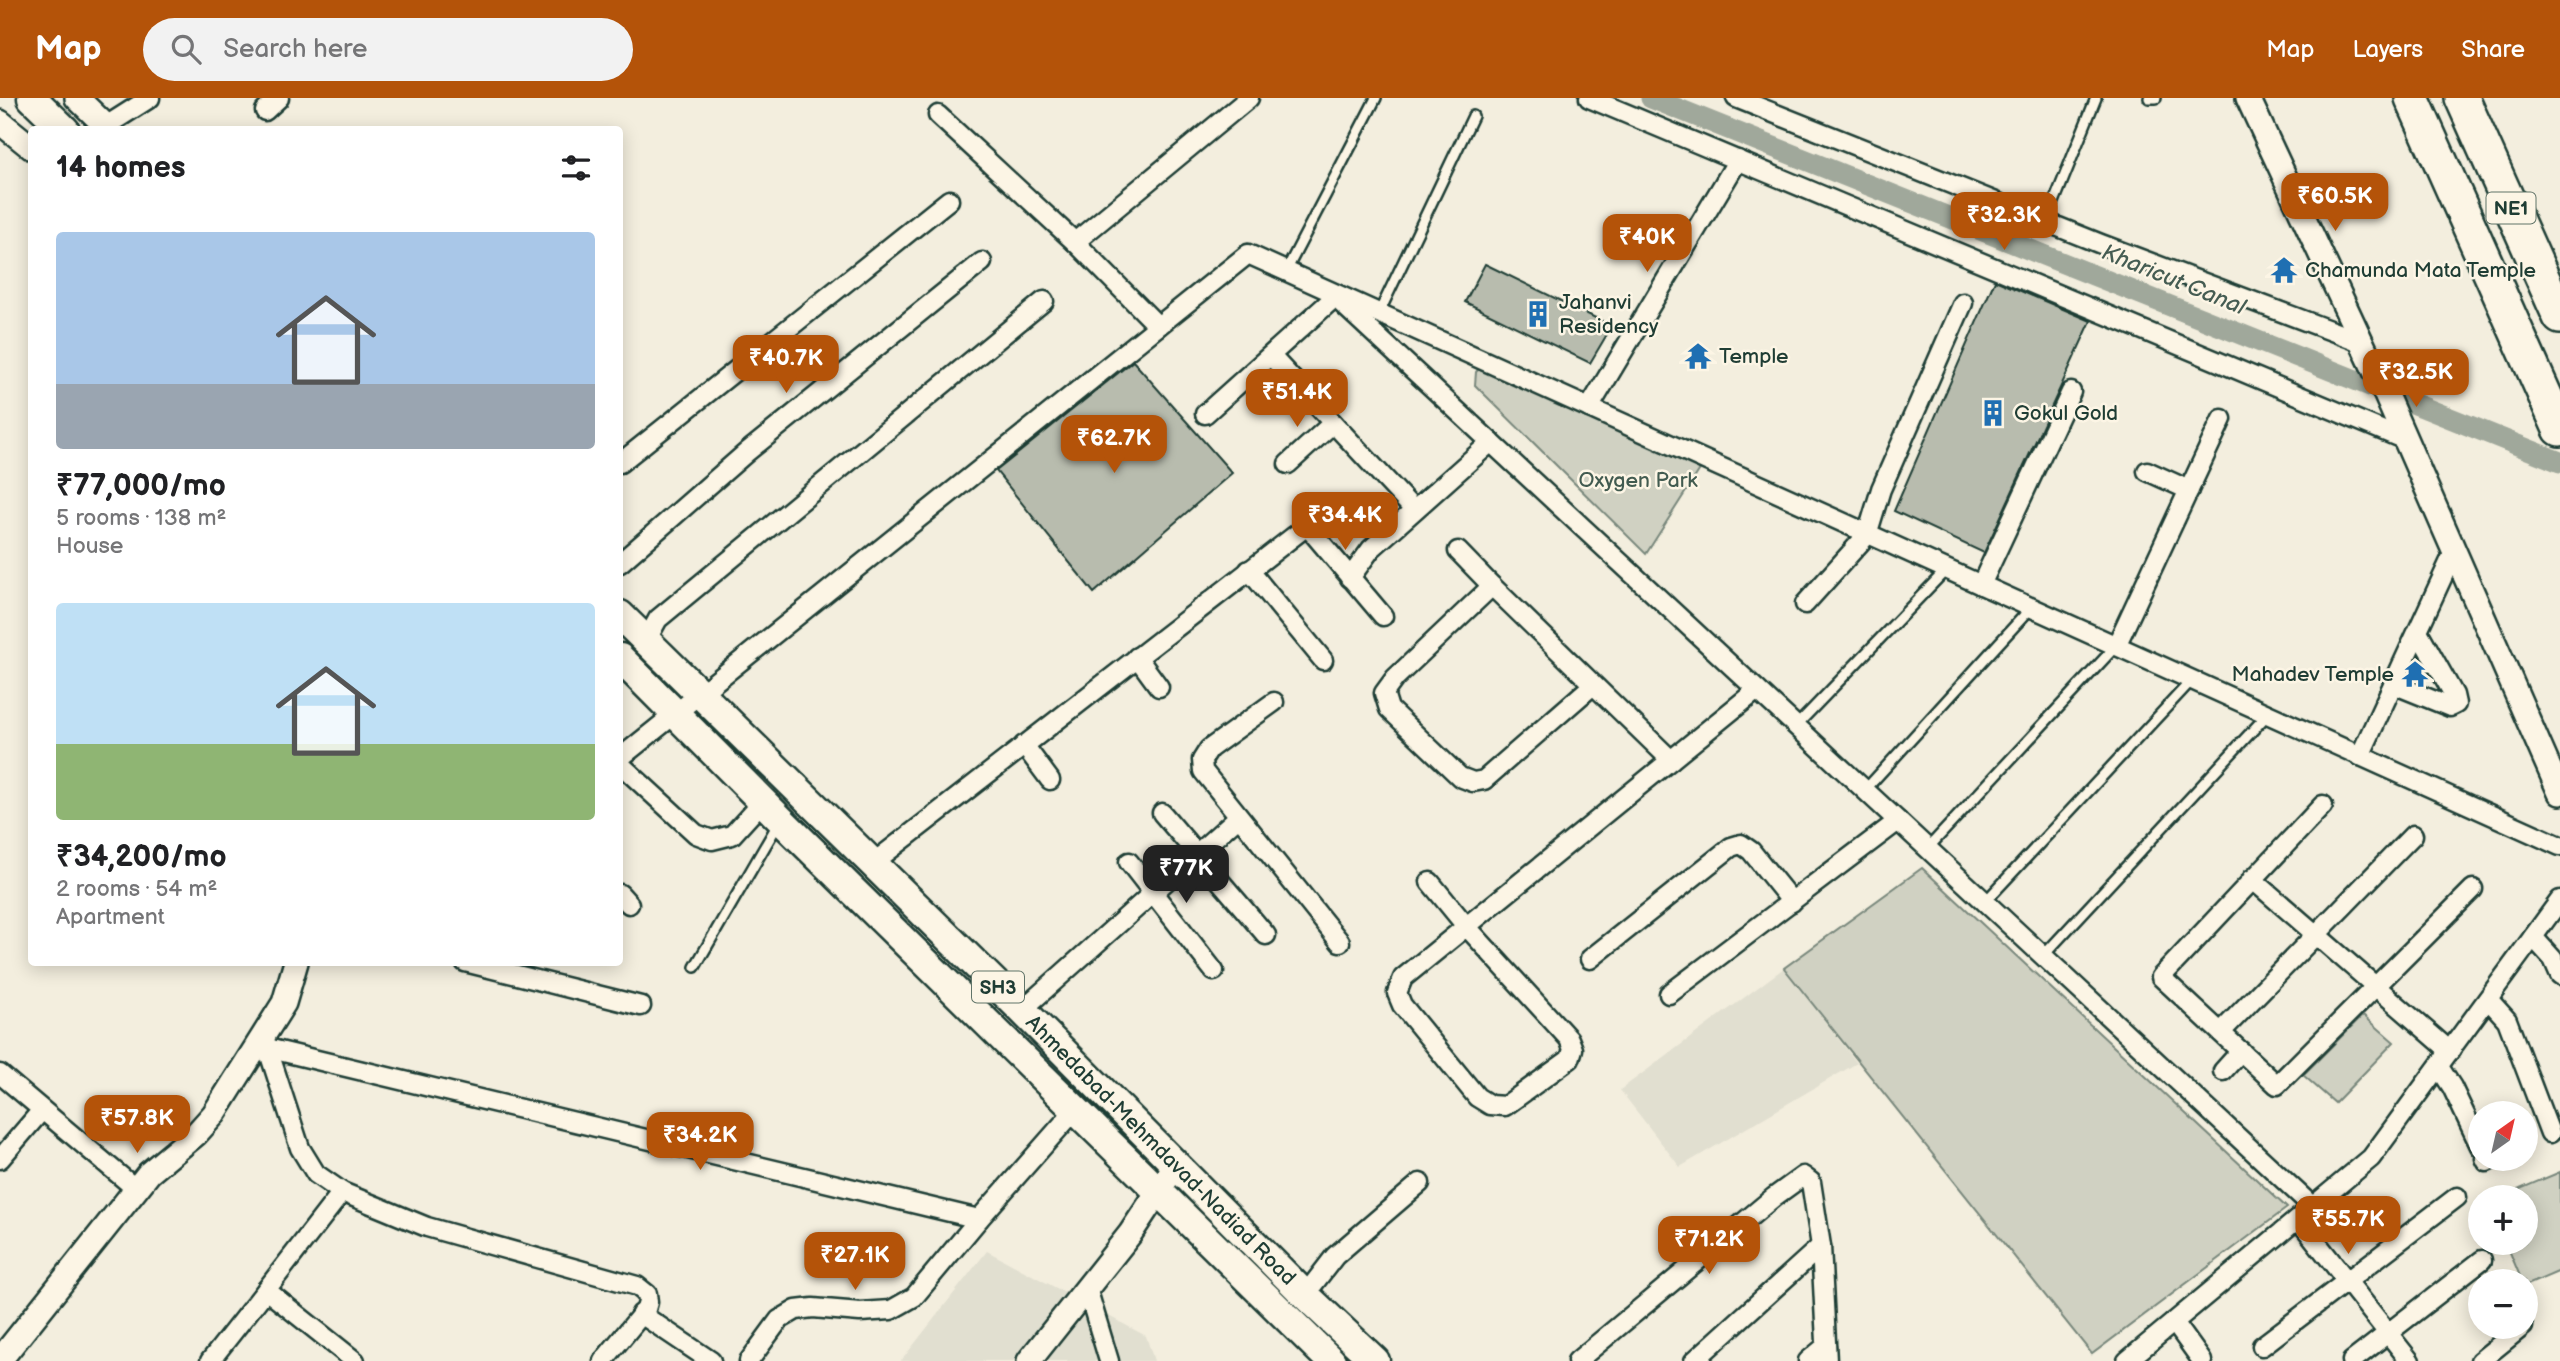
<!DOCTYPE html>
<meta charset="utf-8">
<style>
body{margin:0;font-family:"Balsamiq Sans",sans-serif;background:#f2f2f2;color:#202124;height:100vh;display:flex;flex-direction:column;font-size:26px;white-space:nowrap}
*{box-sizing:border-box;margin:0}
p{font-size:23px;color:#757577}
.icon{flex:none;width:38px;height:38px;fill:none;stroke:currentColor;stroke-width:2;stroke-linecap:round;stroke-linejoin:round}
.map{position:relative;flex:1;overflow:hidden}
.details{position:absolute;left:28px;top:28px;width:595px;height:840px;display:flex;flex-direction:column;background:#fff;border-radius:7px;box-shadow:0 4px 18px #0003}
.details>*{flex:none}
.needle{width:46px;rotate:34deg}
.buttons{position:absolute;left:2468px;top:1003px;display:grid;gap:14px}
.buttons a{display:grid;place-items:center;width:70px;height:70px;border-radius:50%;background:#fff;box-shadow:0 4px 18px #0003;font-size:35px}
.price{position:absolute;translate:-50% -60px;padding:0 16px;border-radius:14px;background:#b45309;color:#fff;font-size:23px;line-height:46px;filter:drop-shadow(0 2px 4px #0008)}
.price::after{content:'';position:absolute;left:50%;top:42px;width:21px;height:16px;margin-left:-10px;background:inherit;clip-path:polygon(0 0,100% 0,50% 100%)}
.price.on{background:#222;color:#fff}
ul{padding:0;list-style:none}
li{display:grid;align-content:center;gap:14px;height:371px;padding:0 28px}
li span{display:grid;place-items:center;height:217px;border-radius:7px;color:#555}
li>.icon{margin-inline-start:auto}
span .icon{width:126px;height:126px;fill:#fffc;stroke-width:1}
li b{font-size:30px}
h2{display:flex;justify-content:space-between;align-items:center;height:84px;padding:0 28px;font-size:30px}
header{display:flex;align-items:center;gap:42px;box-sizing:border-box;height:98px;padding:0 35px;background:#b45309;color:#fff}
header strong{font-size:33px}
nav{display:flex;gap:38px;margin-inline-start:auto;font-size:24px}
.search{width:490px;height:63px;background:#f2f2f2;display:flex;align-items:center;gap:18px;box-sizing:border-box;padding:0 24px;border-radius:38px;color:#757577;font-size:26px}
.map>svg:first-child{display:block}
</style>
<header>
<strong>Map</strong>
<div class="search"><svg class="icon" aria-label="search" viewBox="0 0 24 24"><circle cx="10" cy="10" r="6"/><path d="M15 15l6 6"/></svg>Search here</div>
<nav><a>Map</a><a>Layers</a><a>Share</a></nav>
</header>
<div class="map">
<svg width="2560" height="1263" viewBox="0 0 2560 1263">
<rect width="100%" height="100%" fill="#f3eede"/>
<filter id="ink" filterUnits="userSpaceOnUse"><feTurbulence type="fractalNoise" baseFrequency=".0143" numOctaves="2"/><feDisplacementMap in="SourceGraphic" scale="14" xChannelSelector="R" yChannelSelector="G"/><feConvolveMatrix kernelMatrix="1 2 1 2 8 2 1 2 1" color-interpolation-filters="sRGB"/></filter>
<g filter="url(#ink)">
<!-- built -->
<g fill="#e1dfd0">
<polygon points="1784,870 1857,965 1680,1069 1620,992"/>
<polygon points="987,1153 1146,1238 1154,1263 901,1263"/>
</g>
<!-- green -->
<g fill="#d0d1c2" stroke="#78877b" stroke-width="2">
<polygon points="1486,264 1706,362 1646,456 1475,287 1476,274"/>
<polygon points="1922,770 2287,1110 2092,1256 1784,870"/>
<polygon points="2363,917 2394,944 2335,1005 2303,977"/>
<polygon points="2560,1074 2560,1173 2525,1188 2525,1183 2522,1183 2506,1145 2525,1144 2525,1099 2501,1099"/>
</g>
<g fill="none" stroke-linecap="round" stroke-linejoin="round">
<!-- canal -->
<polyline stroke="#a0a89b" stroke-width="21" points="1651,0 2560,364"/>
</g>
<!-- building -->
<g fill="#b8bcae" stroke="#1f3d34" stroke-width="2">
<polygon points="1485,166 1612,228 1590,265 1465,204"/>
<polygon points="1995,182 2091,223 1984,455 1894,413"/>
<polygon points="1133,263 1232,375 1094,495 996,373"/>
</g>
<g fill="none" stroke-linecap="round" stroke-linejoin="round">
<defs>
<g id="service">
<polyline points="2149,0 2156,0"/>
<polyline points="2046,124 2096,0"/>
<polyline points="1286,173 1376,0"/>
<polyline points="1379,215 1473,18"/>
<polyline points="1796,628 1947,471"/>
<polyline points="1865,692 2031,510"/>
<polyline points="1928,750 2116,548"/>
<polyline points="1985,804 2192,582"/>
<polyline points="2043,858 2268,616"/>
<polyline points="695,869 778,726"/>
</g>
<g id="minor">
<polyline points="1589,0 2405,342"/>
<polyline points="1736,0 2101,146 2361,244"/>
<polyline points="265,13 279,0"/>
<polyline points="938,17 1075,144 1158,228"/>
<polyline points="106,28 150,0"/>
<polyline points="1075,144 1249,0"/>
<polyline points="1337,201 2313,1109"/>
<polyline points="1271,258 1414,412"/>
<polyline points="1589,310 1738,62"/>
<polyline points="1205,316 1335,199"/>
<polyline points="620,365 949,102"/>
<polyline points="1288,366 1333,325"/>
<polyline points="2147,373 2189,392"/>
<polyline points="1458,453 1492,488"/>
<polyline points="620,465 747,354 982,164"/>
<polyline points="1249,472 1323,562"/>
<polyline points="1350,480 1371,451 1491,344"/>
<polyline points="1981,487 2071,294"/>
<polyline points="1805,506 1867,437 1881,391 1963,205"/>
<polyline points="646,543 658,521 1044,203"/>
<polyline points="2116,548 2222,321"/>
<polyline points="1137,559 1159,589"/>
<polyline points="2393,586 2450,609 2456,606 2454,597 2418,533"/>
<polyline points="1593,587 1484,682 1473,684 1460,679 1389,611 1384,595 1395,580 1492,488 1671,662"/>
<polyline points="1274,604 1209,651 1202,662 1203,673 1340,844"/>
<polyline points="1024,647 1050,682"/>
<polyline points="2360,658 2454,454"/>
<polyline points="620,660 1248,156 2560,748"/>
<polyline points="620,666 696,736 712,742 732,737 762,704"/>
<polyline points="2323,707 2161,879 2277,987 2473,791"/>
<polyline points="1162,715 1266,837"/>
<polyline points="1129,764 1214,873"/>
<polyline points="873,765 1307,428 1383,518"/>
<polyline points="2252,781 2450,953"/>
<polyline points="1430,784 1466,828 1569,941 1573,951 1570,961 1505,1008 1490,1007 1477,999 1402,907 1397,895 1403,880 1757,592"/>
<polyline points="620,796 629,806"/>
<polyline points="2533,839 2553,861 2560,877"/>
<polyline points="1590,861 1731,749 1741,746 1751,753 1792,804"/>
<polyline points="465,864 641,908"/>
<polyline points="1669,896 1898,723"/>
<polyline points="2488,901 2507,922 2550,1035"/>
<polyline points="1022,912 1238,719"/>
<polyline points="2221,934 2413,737"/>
<polyline points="265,942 300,1050 316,1076 342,1094 427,1129 637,1188 647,1196 648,1204 646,1211 603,1263"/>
<polyline points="267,950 979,1121 1075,1012"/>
<polyline points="2439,969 2452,989 2480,1048"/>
<polyline points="2223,973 2241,953"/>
<polyline points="0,976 136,1091"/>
<polyline points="2485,1060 2487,1064"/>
<polyline points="0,1061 42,1012"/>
<polyline points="342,1094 266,1192 355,1263"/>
<polyline points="2298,1121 2410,1263"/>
<polyline points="1087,1190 1109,1263"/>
<polyline points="1305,1197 1335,1158 1420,1085"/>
<polyline points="641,1216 711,1263"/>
<polyline points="2174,1224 2202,1263"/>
<polyline points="2262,1248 2457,1099"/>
<polyline points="210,1263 266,1192"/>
<polyline points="749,1263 779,1222 796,1212 813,1210 860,1214 891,1212 914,1199 979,1121"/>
<polyline points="1577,1263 1774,1099 1803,1078 1811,1084 1821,1148 1827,1263"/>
<polyline points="1694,1263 1821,1148"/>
<polyline points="1808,1263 1826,1248"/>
<polyline points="2127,1263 2371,1060 2560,802"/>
<polyline points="2352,1263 2482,1162"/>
<polyline points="2480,1263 2523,1228"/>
</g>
<g id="tertiary">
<polyline points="77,0 110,32"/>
<polyline points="2248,0 2382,288 2560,695"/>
<polyline points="0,24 32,50"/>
<polyline points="0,1262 149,1075 196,1036 214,1016 284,905 296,864"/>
<polyline points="1029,1263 1130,1136 1175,1068"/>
</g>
<g id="primary">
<polyline points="32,0 65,32"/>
<polyline points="620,517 1022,912 1305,1197 1375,1263"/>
<polyline points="620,560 781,722 1331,1263"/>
</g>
<g id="motorway">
<polyline points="2412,0 2560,331"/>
<polyline points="2462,0 2560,219"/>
</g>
</defs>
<!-- service casing -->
<use href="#service" stroke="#1f3d34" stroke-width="14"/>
<!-- minor casing -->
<use href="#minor" stroke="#1f3d34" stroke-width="23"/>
<!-- tertiary casing -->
<use href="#tertiary" stroke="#1f3d34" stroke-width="28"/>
<!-- primary casing -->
<use href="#primary" stroke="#1f3d34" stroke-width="33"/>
<!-- motorway casing -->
<use href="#motorway" stroke="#1f3d34" stroke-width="38"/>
<!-- service -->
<use href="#service" stroke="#fcf5e5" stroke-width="9"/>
<!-- minor -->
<use href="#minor" stroke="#fcf5e5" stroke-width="18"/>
<!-- tertiary -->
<use href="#tertiary" stroke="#fcf5e5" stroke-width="23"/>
<!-- primary -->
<use href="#primary" stroke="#fcf5e5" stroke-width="28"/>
<!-- motorway -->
<use href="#motorway" stroke="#fcf5e5" stroke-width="33"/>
</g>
</g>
<!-- icons -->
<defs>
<symbol id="temple-bare" viewBox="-9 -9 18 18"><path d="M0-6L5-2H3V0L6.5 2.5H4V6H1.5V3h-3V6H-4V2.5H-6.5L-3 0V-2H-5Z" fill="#1f6fb2" stroke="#fcf5e5" stroke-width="2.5" paint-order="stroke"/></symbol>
<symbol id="building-bare" viewBox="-9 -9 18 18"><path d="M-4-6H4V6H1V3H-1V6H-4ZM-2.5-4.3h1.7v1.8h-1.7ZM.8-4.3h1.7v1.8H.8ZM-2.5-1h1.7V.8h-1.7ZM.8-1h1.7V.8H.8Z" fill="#1f6fb2" stroke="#fcf5e5" stroke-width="2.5" paint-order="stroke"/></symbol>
</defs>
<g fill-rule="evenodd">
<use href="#temple-bare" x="2265" y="153" width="38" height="38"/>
<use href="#building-bare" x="1519" y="197" width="38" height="38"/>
<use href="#temple-bare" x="1679" y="239" width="38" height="38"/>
<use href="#building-bare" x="1974" y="296" width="38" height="38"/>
<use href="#temple-bare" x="2396" y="557" width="38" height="38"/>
</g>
<g text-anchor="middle" stroke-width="5" stroke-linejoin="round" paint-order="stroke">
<!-- shield labels -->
<g fill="#fcf5e5" stroke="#617469" stroke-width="2">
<rect x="2486.5" y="94.5" width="49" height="31" rx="5"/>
<rect x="972" y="873.5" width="52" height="31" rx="5"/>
</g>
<g font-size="19" font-weight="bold" fill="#1f3d34">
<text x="2511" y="117">NE1</text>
<text x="998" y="896">SH3</text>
</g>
<!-- poi labels -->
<g font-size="21" fill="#1f3d34" stroke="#fcf5e5" text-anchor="start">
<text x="2305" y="179">Chamunda Mata Temple</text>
<text x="1559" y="211">Jahanvi<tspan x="1559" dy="24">Residency</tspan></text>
<text x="1719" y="265">Temple</text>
<text x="2014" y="322">Gokul Gold</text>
<text x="2394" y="583" text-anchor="end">Mahadev Temple</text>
</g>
<!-- park labels -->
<g font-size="21" fill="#425b50" stroke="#fcf5e5">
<text x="1638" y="389">Oxygen Park</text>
</g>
<!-- street labels -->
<g font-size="21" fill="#1f3d34" stroke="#fcf5e5">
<text transform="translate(1161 1052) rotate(45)" y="7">Ahmedabad-Mehmdavad-Nadiad Road</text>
</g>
<!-- water labels -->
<g font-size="23" font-style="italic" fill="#465d53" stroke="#fcf5e5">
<text transform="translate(2174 181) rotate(22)" y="8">Kharicut Canal</text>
</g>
</g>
</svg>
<div class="buttons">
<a><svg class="needle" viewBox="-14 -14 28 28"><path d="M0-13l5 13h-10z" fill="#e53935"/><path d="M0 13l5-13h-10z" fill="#757577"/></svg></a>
<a>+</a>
<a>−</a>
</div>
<b class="price" style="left:2335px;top:135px">₹60.5K</b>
<b class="price" style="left:2004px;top:154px">₹32.3K</b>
<b class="price" style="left:1647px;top:176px">₹40K</b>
<b class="price" style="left:786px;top:297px">₹40.7K</b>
<b class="price" style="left:2416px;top:311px">₹32.5K</b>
<b class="price" style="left:1297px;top:331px">₹51.4K</b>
<b class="price" style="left:1114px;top:377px">₹62.7K</b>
<b class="price" style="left:1345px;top:454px">₹34.4K</b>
<b class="price on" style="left:1186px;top:807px">₹77K</b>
<b class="price" style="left:137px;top:1057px">₹57.8K</b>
<b class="price" style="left:700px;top:1074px">₹34.2K</b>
<b class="price" style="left:2348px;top:1158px">₹55.7K</b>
<b class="price" style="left:1709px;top:1178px">₹71.2K</b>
<b class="price" style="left:855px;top:1194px">₹27.1K</b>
<section class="details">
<h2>14 homes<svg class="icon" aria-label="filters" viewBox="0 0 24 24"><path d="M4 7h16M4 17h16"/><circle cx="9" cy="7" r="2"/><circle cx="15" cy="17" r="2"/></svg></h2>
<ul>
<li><span style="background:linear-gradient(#a9c7e8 70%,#9aa5b1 0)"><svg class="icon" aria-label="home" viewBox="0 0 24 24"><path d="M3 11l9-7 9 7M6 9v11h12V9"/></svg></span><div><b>₹77,000/mo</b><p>5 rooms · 138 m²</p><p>House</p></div></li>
<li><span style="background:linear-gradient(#bfe0f5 65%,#8fb573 0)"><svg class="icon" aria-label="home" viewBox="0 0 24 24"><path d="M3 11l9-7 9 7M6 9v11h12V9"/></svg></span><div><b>₹34,200/mo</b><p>2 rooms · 54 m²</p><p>Apartment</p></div></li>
</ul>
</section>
</div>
